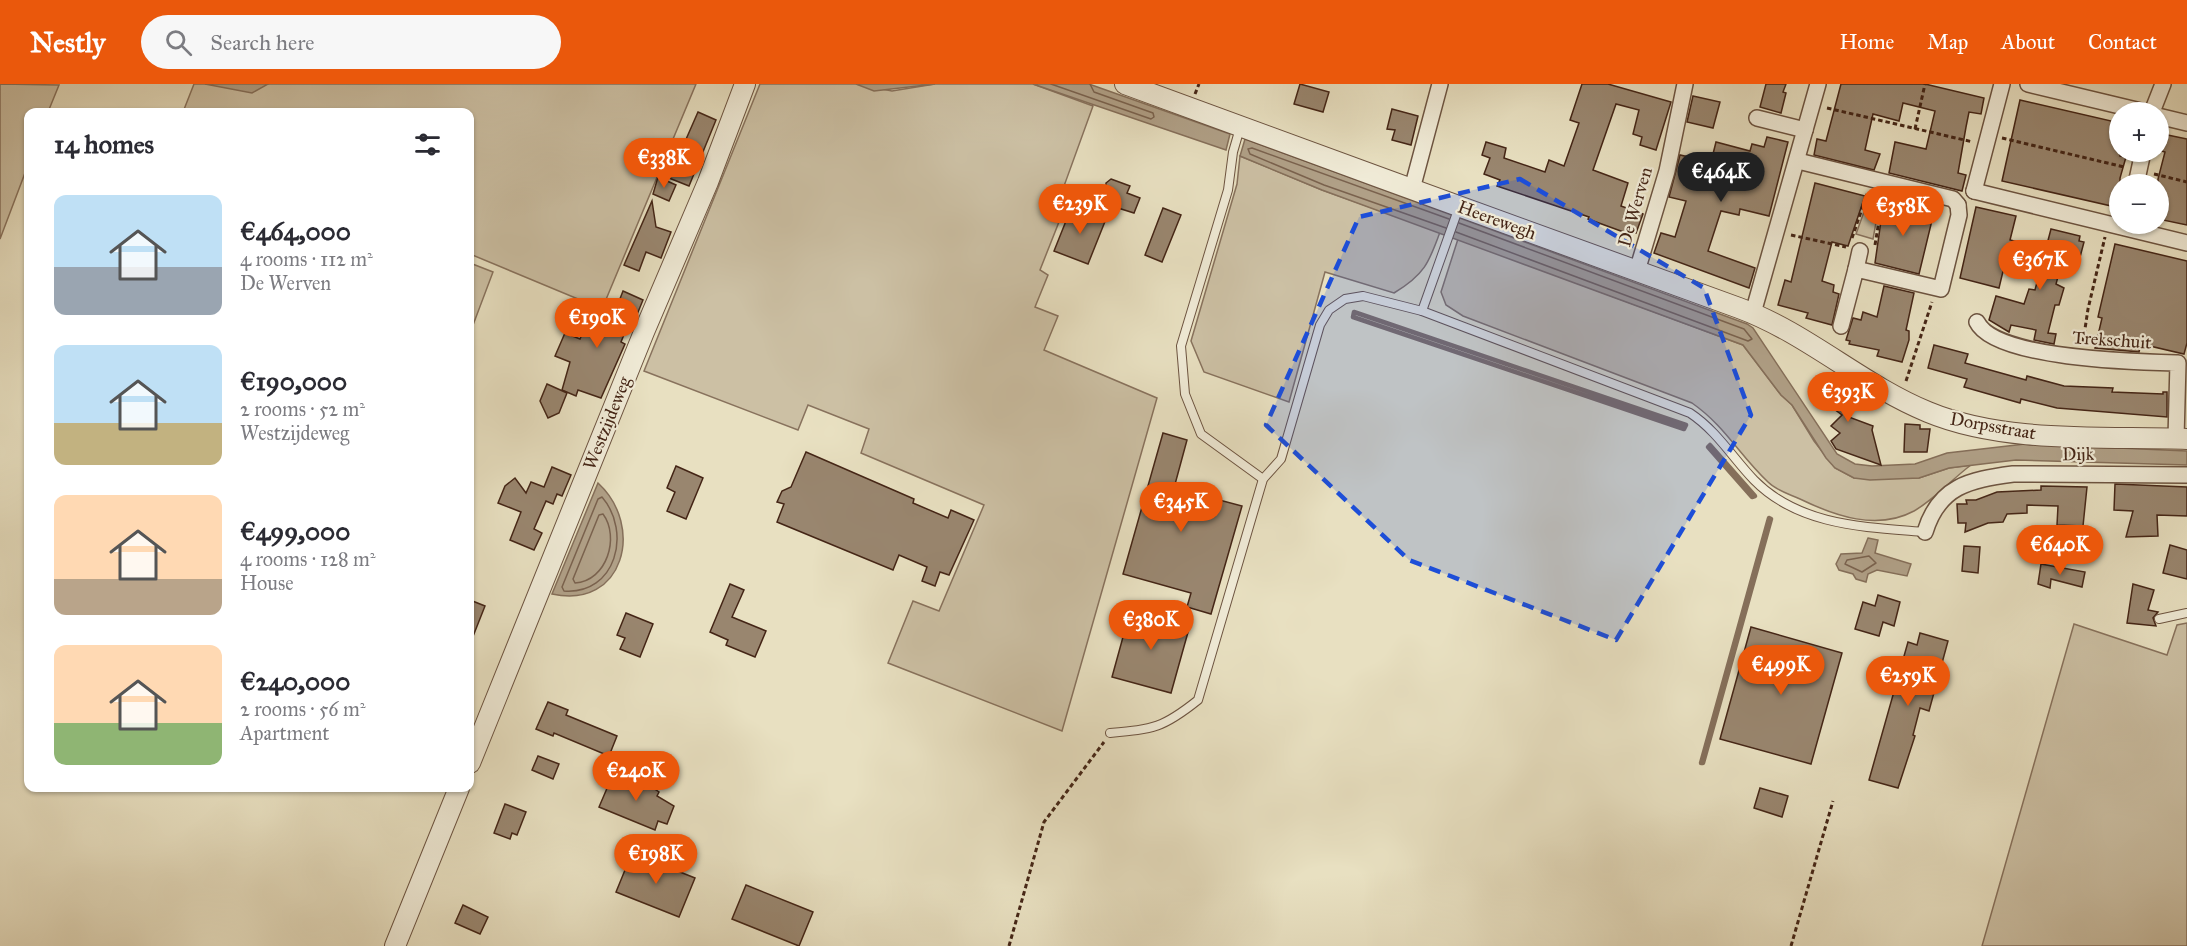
<!DOCTYPE html>
<meta charset="utf-8">
<style>
body{margin:0;font-family:"IM FELL Great Primer",serif;background:#f7f7f7;color:#2b2b33;height:100vh;display:flex;flex-direction:column;font-size:22px;white-space:nowrap}
*{box-sizing:border-box;margin:0}
p{font-size:20px;color:#7c7c81}
.icon{flex:none;width:33px;height:33px;fill:none;stroke:currentColor;stroke-width:2;stroke-linecap:round;stroke-linejoin:round}
.map{position:relative;flex:1;overflow:hidden}
.details{position:absolute;left:24px;top:24px;width:450px;height:684px;display:flex;flex-direction:column;background:#fff;border-radius:12px;box-shadow:0 2px 4px #0004}
.details>*{flex:none}
.controls{position:absolute;left:2109px;top:18px;display:grid;gap:12px}
.controls a{display:grid;place-items:center;width:60px;height:60px;border-radius:50%;background:#fff;box-shadow:0 2px 4px #0004;font-size:30px}
.price{position:absolute;translate:-50% -51px;padding:0 14px;border-radius:21px;background:#ea580c;color:#fff;font-size:20px;line-height:39px;filter:drop-shadow(0 2px 3px #0008)}
.price::after{content:'';position:absolute;left:50%;top:36px;width:18px;height:14px;margin-left:-9px;background:inherit;clip-path:polygon(0 0,100% 0,50% 100%)}
.price.on{background:#222;color:#fff}
ul{padding:0;list-style:none}
li{display:flex;align-items:center;gap:18px;height:150px;padding:0 30px}
li span{display:grid;place-items:center;flex:none;width:168px;height:120px;border-radius:12px;color:#555}
li>.icon{margin-inline-start:auto}
span .icon{width:72px;height:72px;fill:#fffc;stroke-width:1}
li b{font-size:26px}
h2{display:flex;justify-content:space-between;align-items:center;height:72px;padding:0 30px;font-size:26px}
header{display:flex;align-items:center;gap:36px;box-sizing:border-box;height:84px;padding:0 30px;background:#ea580c;color:#fff}
header strong{font-size:28px}
nav{display:flex;gap:33px;margin-inline-start:auto;font-size:21px}
.search{width:420px;height:54px;background:#f7f7f7;display:flex;align-items:center;gap:15px;box-sizing:border-box;padding:0 21px;border-radius:33px;color:#7c7c81;font-size:22px}
.map>svg:first-child{display:block}
</style>
<header>
<strong>Nestly</strong>
<div class="search"><svg class="icon" aria-label="search" viewBox="0 0 24 24"><circle cx="10" cy="10" r="6"/><path d="M15 15l6 6"/></svg>Search here</div>
<nav><a>Home</a><a>Map</a><a>About</a><a>Contact</a></nav>
</header>
<div class="map">
<svg width="2187" height="862" viewBox="0 0 2187 862">
<rect width="100%" height="100%" fill="#e8e0c1"/>
<filter id="stains"><feTurbulence type="fractalNoise" baseFrequency=".00333" numOctaves="4"/><feColorMatrix values="0 0 0 0 .2 0 0 0 0 .09 0 0 0 0 .02 0 0 0 .5 -.17"/></filter>
<radialGradient id="worn" r=".72"><stop offset=".6" stop-color="#630" stop-opacity="0"/><stop offset="1" stop-color="#630" stop-opacity=".3"/></radialGradient>
<!-- green -->
<g fill="#ccc0a4" stroke="#88725d" stroke-width="1.5">
<polygon points="0,0 59,1 48,28 28,28 28,81 0,155"/>
<polygon points="194,0 696,0 602,225 470,170 470,28 183,28"/>
<polygon points="760,0 856,0 892,7 935,0 1033,0 1093,22 1064,102 1070,110 1040,186 1048,191 1035,223 1058,232 1044,266 1157,314 1062,647 888,579 913,517 939,527 984,421 861,369 869,345 808,321 798,346 644,287"/>
<path d="M 1240,72 L 1322,106 L 1440,148 C 1429,179 1424,191 1394,209 L 1325,188 L 1289,318 L 1204,288 L 1191,257 L 1237,100 Z"/>
<polygon points="1869,114 1880,117 1873,155 1856,150"/>
<path d="M 1458,155 L 1743,261 L 1781,311 L 1792,321 L 1814,357 L 1835,384 L 1854,394 L 1919,394 L 1949,384 L 1971,381 C 1952,395 1935,415 1914,427 C 1877,447 1835,432 1800,415 C 1789,410 1777,407 1768,398 C 1740,372 1725,342 1692,319 L 1463,232 L 1446,221 L 1441,208 Z"/>
<polygon points="470,179 493,188 470,249"/>
<polygon points="2187,539 2187,862 1982,862 2074,540 2167,571 2177,541"/>
</g>
<!-- water -->
<g fill="#b0a087" stroke="#856f5a" stroke-width="1.5">
<polygon points="205,0 268,0 252,9"/>
<polygon points="856,0 935,0 874,7"/>
<polygon points="1033,0 1089,0 1230,50 1226,66"/>
<polygon points="1245,55 1747,240 1753,244 1837,370 1855,380 1872,382 1915,380 1947,369 2025,360 2187,367 2187,381 2016,376 1949,384 1919,394 1870,396 1854,394 1835,384 1826,374 1792,321 1781,311 1743,261 1322,106 1240,72"/>
<path d="M 598,399 C 645,442 624,526 552,510 Z"/>
<polygon points="1868,454 1878,456 1875,469 1911,480 1907,492 1877,486 1868,490 1866,498 1856,495 1853,490 1839,486 1836,480 1841,470 1862,469"/>
</g>
<g fill="none" stroke-linecap="round" stroke-linejoin="round">
<!-- shore -->
<g stroke="#7a624e" stroke-width="1.5">
<polyline points="1051,0 1151,35 1154,33 1153,29 1094,8 1090,0"/>
<polyline points="1446,144 1324,101 1250,70 1248,65 1252,64 1449,135"/>
<polyline points="1456,148 1748,257 1752,255 1744,245 1459,139"/>
<path d="M 602,413 C 632,448 616,511 564,507 L 562,503 L 598,415 Z"/>
<path d="M 603,430 C 620,453 607,497 575,499 L 573,495 L 599,431 Z"/>
<polygon points="1869,472 1876,479 1862,488 1845,480 1847,476"/>
</g>
<!-- stream -->
<g stroke="#856f5a" stroke-width="4.5">
<polygon points="1354,228 1686,341 1684,345 1353,233"/>
<polygon points="1710,361 1755,412 1752,413 1708,363"/>
<polygon points="1769,434 1771,435 1703,679 1701,679"/>
</g>
</g>
<!-- building -->
<g fill="#99866f" stroke="#442516" stroke-width="1.5">
<polygon points="1300,0 1329,8 1323,28 1294,20"/>
<polygon points="1582,0 1608,0 1671,18 1656,66 1640,61 1642,53 1633,50 1639,26 1616,20 1593,86 1628,99 1621,122 1643,130 1636,149 1630,147 1629,150 1588,135 1589,133 1497,102 1500,96 1484,90 1490,74 1482,71 1486,58 1506,64 1504,74 1545,88 1549,76 1564,82 1579,39 1570,36"/>
<polygon points="1766,0 1786,0 1783,8 1786,9 1781,29 1760,23"/>
<polygon points="1841,0 1925,0 1984,14 1981,30 1969,28 1966,43 1958,89 1966,91 1962,107 1889,89 1895,58 1926,65 1935,27 1903,19 1899,37 1873,30 1865,66 1880,70 1874,86 1814,71 1817,55 1826,57"/>
<polygon points="1693,12 1720,18 1713,44 1687,38"/>
<polygon points="2020,16 2120,39 2120,72 2126,73 2120,94 2120,124 2002,97"/>
<polygon points="1392,25 1418,32 1411,61 1392,56 1395,46 1387,45"/>
<polygon points="698,28 716,36 689,102 669,94"/>
<polygon points="2158,49 2187,55 2187,141 2158,135 2158,95 2165,68 2158,66"/>
<polygon points="1767,53 1788,58 1769,132 1740,125 1739,131 1721,127 1708,167 1755,184 1749,204 1654,169 1661,149 1675,153 1686,117 1669,113 1680,71 1711,78 1716,58 1750,67 1752,60 1764,63"/>
<polygon points="658,93 676,101 669,117 653,110"/>
<polygon points="1111,95 1130,102 1127,109 1140,114 1134,129 1102,119 1106,110 1106,99"/>
<polygon points="1815,99 1865,112 1848,162 1832,158 1822,197 1834,201 1833,208 1839,210 1832,241 1806,234 1808,229 1778,221 1785,196 1791,198"/>
<polygon points="1884,116 1934,128 1919,190 1875,179"/>
<polygon points="652,117 656,143 671,148 661,174 646,168 639,187 624,181"/>
<polygon points="1072,122 1106,135 1088,180 1054,167"/>
<polygon points="1976,123 2016,132 2010,156 2019,158 2014,181 2005,179 1999,204 1960,194"/>
<polygon points="1163,124 1181,131 1162,178 1145,171"/>
<polygon points="2051,145 2080,152 2079,157 2084,158 2079,177 2063,174 2056,200 2064,204 2059,221 2055,221 2048,249 2056,250 2054,260 2034,256 2036,246 2011,241 2009,248 1989,236 1996,212 2024,220 2029,205 2035,206"/>
<polygon points="2115,160 2187,177 2187,259 2184,270 2141,260 2139,268 2095,264 2102,234 2098,233"/>
<polygon points="1884,202 1914,209 1906,246 1909,247 1909,256 1902,278 1877,272 1879,266 1849,260 1850,257 1846,256 1853,234 1861,236 1863,228 1877,233"/>
<polygon points="623,207 643,216 636,233 632,231 621,258 625,260 601,314 578,306 576,312 562,306 570,278 555,272 565,249 580,255 590,232 605,238 611,223 616,225"/>
<polygon points="1934,261 1968,270 1965,279 2026,296 2027,292 2064,302 2113,304 2112,308 2163,310 2163,308 2167,308 2167,333 2057,324 2021,315 2020,319 1964,303 1967,295 1928,284"/>
<polygon points="1829,290 1858,317 1846,332 1873,342 1872,346 1881,381 1836,365 1831,357 1840,349 1831,342 1842,331 1814,310"/>
<polygon points="547,300 567,309 559,329 548,334 540,317"/>
<polygon points="1905,340 1920,341 1920,345 1930,345 1927,368 1904,368"/>
<polygon points="1163,349 1187,356 1174,404 1242,422 1211,530 1187,523 1191,509 1123,490"/>
<polygon points="806,368 914,415 913,419 948,434 951,426 974,436 949,491 940,488 935,502 922,497 927,483 899,471 893,486 777,438 784,420 777,418 782,407 791,403"/>
<polygon points="676,382 703,394 686,435 667,427 675,408 667,404"/>
<polygon points="552,383 571,391 562,412 557,410 553,420 546,417 534,445 542,449 534,466 510,456 521,428 498,419 505,402 515,394 526,409 531,398 544,403"/>
<polygon points="2115,400 2187,403 2187,432 2157,431 2158,452 2126,453 2133,427 2114,426"/>
<polygon points="2041,402 2087,403 2083,442 2057,441 2058,422 2027,421 2027,429 2007,430 2003,438 1988,439 1965,448 1966,439 1958,439 1957,420 1967,420 1966,416 1976,416 1997,408 2041,406"/>
<polygon points="2170,461 2187,466 2187,495 2163,489"/>
<polygon points="1964,462 1980,463 1978,489 1962,487"/>
<polygon points="2041,480 2085,488 2082,503 2051,495 2050,504 2038,500"/>
<polygon points="730,500 744,506 732,533 766,547 755,573 726,561 728,556 710,548"/>
<polygon points="2133,500 2154,506 2148,526 2158,528 2153,534 2156,542 2127,539"/>
<polygon points="1878,511 1900,518 1894,542 1883,538 1879,552 1855,545 1863,518 1875,522"/>
<polygon points="470,516 485,522 470,560"/>
<polygon points="1131,524 1190,541 1171,609 1112,593"/>
<polygon points="626,529 653,540 640,573 620,565 625,554 617,551"/>
<polygon points="1751,543 1842,569 1811,680 1720,655"/>
<polygon points="1920,549 1948,557 1929,627 1920,624 1913,651 1915,652 1898,704 1869,696 1908,558 1917,561"/>
<polygon points="548,618 568,626 566,631 617,652 609,672 554,649 553,652 536,645"/>
<polygon points="538,672 559,680 553,695 532,686"/>
<polygon points="614,688 653,704 659,708 657,712 674,722 667,740 658,737 655,746 599,723"/>
<polygon points="1760,704 1788,712 1782,733 1754,724"/>
<polygon points="505,720 526,728 517,751 512,749 510,755 494,749"/>
<polygon points="632,769 695,794 679,833 616,808"/>
<polygon points="746,801 813,828 799,862 732,835"/>
<polygon points="463,821 488,833 480,850 455,839"/>
</g>
<g fill="none" stroke-linecap="round" stroke-linejoin="round">
<defs>
<g id="service">
<polyline points="1240,44 1233,68 1228,106 1181,262 1185,310 1201,350 1263,395"/>
<polyline points="1422,227 1459,123"/>
<polyline points="2159,535 2187,529"/>
<path d="M 1110,649 C 1154,645 1163,644 1198,616 L 1263,395 L 1281,375 L 1320,241 L 1329,226 L 1345,215 L 1363,212 L 1422,227 L 1690,329 C 1717,347 1732,373 1754,396 C 1799,442 1865,443 1925,448"/>
</g>
<g id="minor">
<polyline points="2028,0 2145,28"/>
<polyline points="2152,28 2163,0"/>
<polyline points="2158,32 2187,39"/>
<polyline points="1757,34 1805,46"/>
<polyline points="1798,77 1953,115 1958,121"/>
<polyline points="2136,100 2143,68"/>
<polyline points="1412,105 1440,0"/>
<polyline points="1974,107 2187,159"/>
<polyline points="1974,107 2002,0"/>
<polyline points="1856,185 1860,167"/>
<polyline points="1637,187 1667,87 1685,0"/>
<polyline points="1753,229 1818,0"/>
<path d="M 1977,238 C 1995,275 2138,278 2178,279 L 2176,354"/>
<polyline points="1841,242 1856,185 1941,205 1959,131 1958,121"/>
<path d="M 1925,448 C 1939,402 1969,396 2013,390 L 2187,391"/>
</g>
<g id="tertiary">
<path d="M 1125,0 C 1329,76 1535,149 1739,224 C 1807,249 1862,301 1928,328 C 2005,360 2105,352 2187,355"/>
<polyline points="470,679 644,248 708,98 745,0"/>
<polyline points="395,862 459,704"/>
</g>
</defs>
<!-- service casing -->
<use href="#service" stroke="#6d5441" stroke-width="10"/>
<!-- minor casing -->
<use href="#minor" stroke="#6d5441" stroke-width="18"/>
<!-- tertiary casing -->
<use href="#tertiary" stroke="#6d5441" stroke-width="22"/>
<!-- path -->
<g stroke="#442516" stroke-width="3" stroke-dasharray="4.5 3" stroke-linecap="butt">
<polyline points="1195,10 1199,0"/>
<polyline points="1827,24 1973,58"/>
<polyline points="1915,45 1925,0"/>
<polyline points="2002,54 2124,83"/>
<polyline points="2154,90 2187,98"/>
<polyline points="1791,151 1846,163"/>
<polyline points="1852,154 1867,110"/>
<polyline points="1875,161 1883,113"/>
<polyline points="2083,258 2088,225 2105,153"/>
<polyline points="1906,297 1932,218"/>
<polyline points="1009,862 1044,738 1104,658"/>
<polyline points="1791,862 1833,717"/>
</g>
<!-- service -->
<use href="#service" stroke="#f0ebd7" stroke-width="8"/>
<!-- minor -->
<use href="#minor" stroke="#f0ebd7" stroke-width="15"/>
<!-- tertiary -->
<use href="#tertiary" stroke="#f0ebd7" stroke-width="20"/>
</g>
<!-- marked area -->
<path fill="#1d4ed8" fill-opacity="0.2" stroke="#1d4ed8" stroke-width="4.5" stroke-dasharray="12 8" stroke-linejoin="round" d="M 1520,95 L 1704,204 L 1751,331 L 1616,556 L 1409,476 L 1266,341 L 1359,133 Z"/>
<g text-anchor="middle" stroke-width="4.5" stroke-linejoin="round" paint-order="stroke">
<!-- street labels -->
<g font-size="18" fill="#442516" stroke="#f0ebd7">
<text transform="translate(1635 123) rotate(-74)" y="6">De Werven</text>
<text transform="translate(1497 136) rotate(20)" y="6">Heerewegh</text>
<text transform="translate(2112 256) rotate(4)" y="6">Trekschuit</text>
<text transform="translate(607 339) rotate(-68)" y="6">Westzijdeweg</text>
<text transform="translate(1993 342) rotate(10)" y="6">Dorpsstraat</text>
<text transform="translate(2078 370) rotate(-1)" y="6">Dijk</text>
</g>
</g>
<rect width="100%" height="100%" filter="url(#stains)"/>
<rect width="100%" height="100%" fill="url(#worn)"/>
</svg>
<div class="controls">
<a>+</a>
<a>−</a>
</div>
<b class="price" style="left:664px;top:105px">€338K</b>
<b class="price on" style="left:1721px;top:119px">€464K</b>
<b class="price" style="left:1080px;top:151px">€239K</b>
<b class="price" style="left:1903px;top:153px">€358K</b>
<b class="price" style="left:2040px;top:207px">€367K</b>
<b class="price" style="left:597px;top:265px">€190K</b>
<b class="price" style="left:1848px;top:339px">€393K</b>
<b class="price" style="left:1181px;top:449px">€345K</b>
<b class="price" style="left:2060px;top:492px">€640K</b>
<b class="price" style="left:1151px;top:567px">€380K</b>
<b class="price" style="left:1781px;top:612px">€499K</b>
<b class="price" style="left:1908px;top:623px">€259K</b>
<b class="price" style="left:636px;top:718px">€240K</b>
<b class="price" style="left:656px;top:801px">€198K</b>
<section class="details">
<h2>14 homes<svg class="icon" aria-label="filters" viewBox="0 0 24 24"><path d="M4 7h16M4 17h16"/><circle cx="9" cy="7" r="2"/><circle cx="15" cy="17" r="2"/></svg></h2>
<ul>
<li><span style="background:linear-gradient(#bfe0f5 60%,#9aa5b1 0)"><svg class="icon" aria-label="home" viewBox="0 0 24 24"><path d="M3 11l9-7 9 7M6 9v11h12V9"/></svg></span><div><b>€464,000</b><p>4 rooms · 112 m²</p><p>De Werven</p></div></li>
<li><span style="background:linear-gradient(#bfe0f5 65%,#c2b280 0)"><svg class="icon" aria-label="home" viewBox="0 0 24 24"><path d="M3 11l9-7 9 7M6 9v11h12V9"/></svg></span><div><b>€190,000</b><p>2 rooms · 52 m²</p><p>Westzijdeweg</p></div></li>
<li><span style="background:linear-gradient(#ffd9b3 70%,#b9a48a 0)"><svg class="icon" aria-label="home" viewBox="0 0 24 24"><path d="M3 11l9-7 9 7M6 9v11h12V9"/></svg></span><div><b>€499,000</b><p>4 rooms · 128 m²</p><p>House</p></div></li>
<li><span style="background:linear-gradient(#ffd9b3 65%,#8fb573 0)"><svg class="icon" aria-label="home" viewBox="0 0 24 24"><path d="M3 11l9-7 9 7M6 9v11h12V9"/></svg></span><div><b>€240,000</b><p>2 rooms · 56 m²</p><p>Apartment</p></div></li>
</ul>
</section>
</div>
